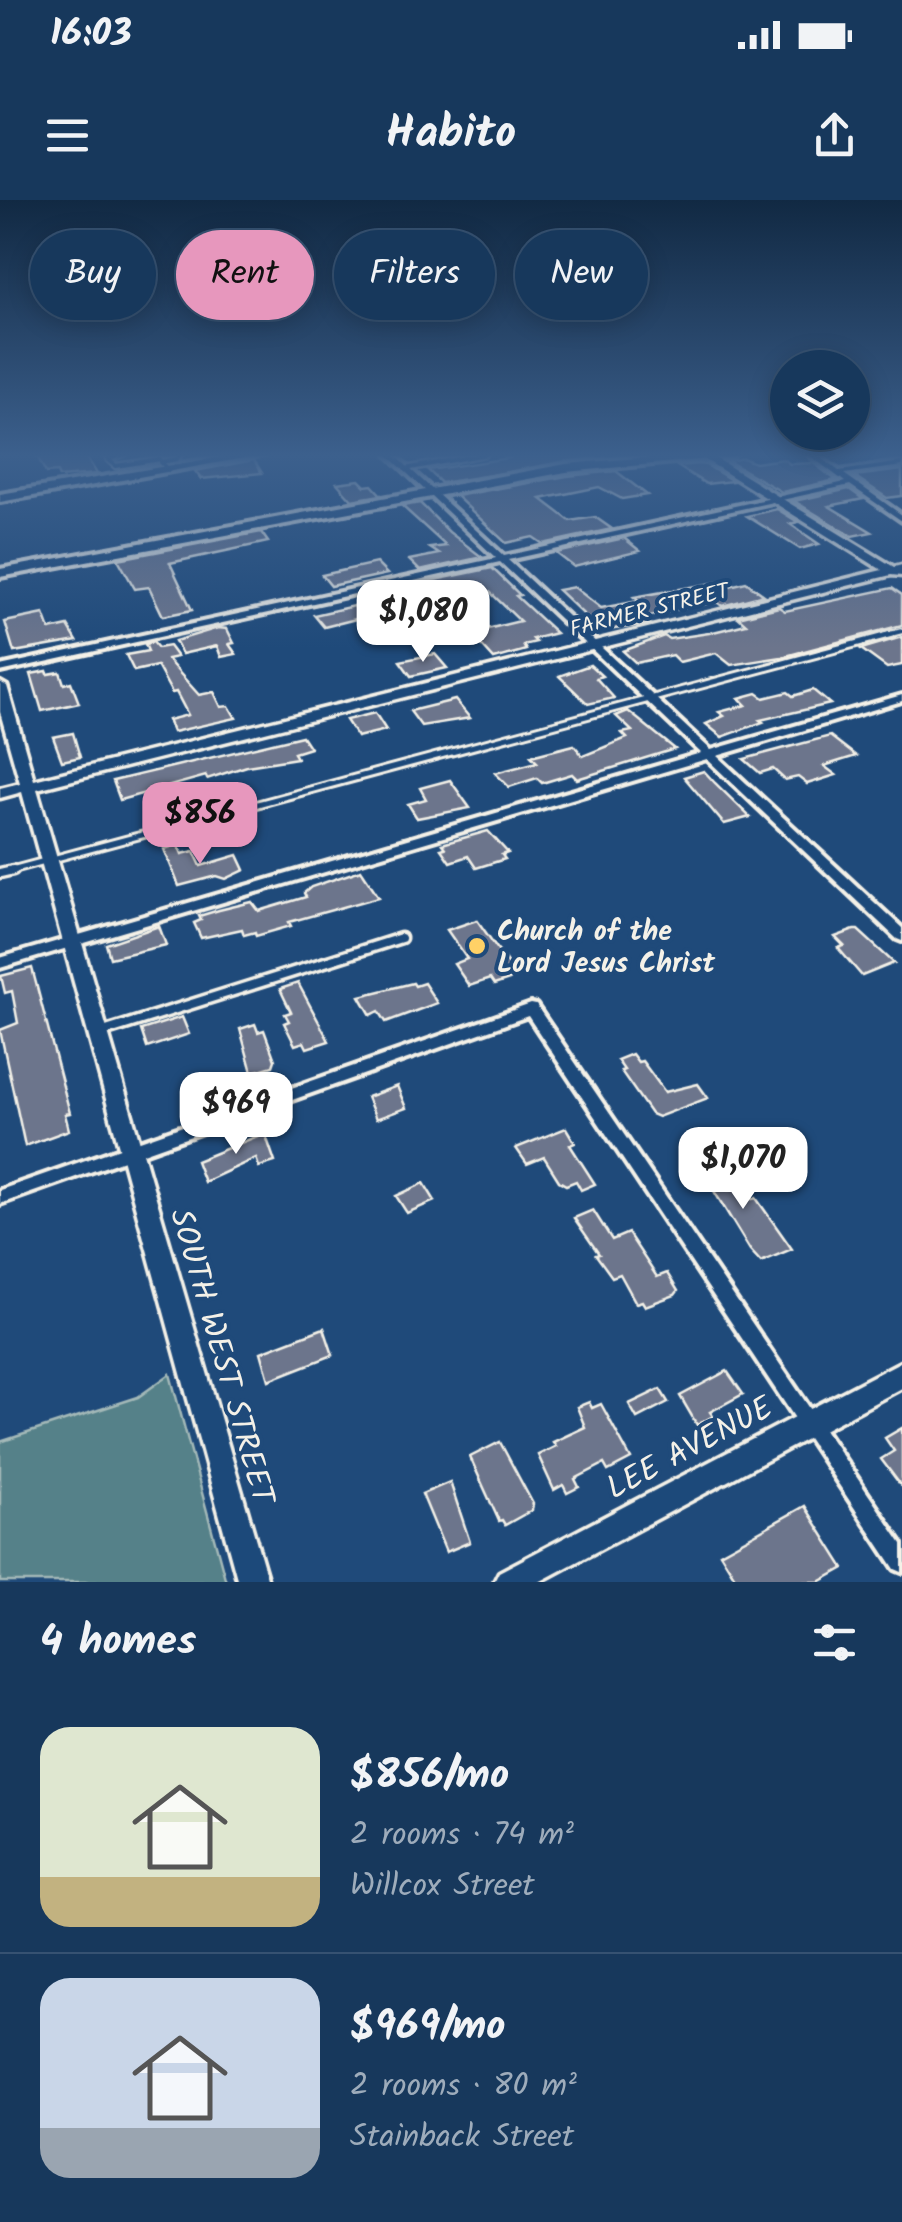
<!DOCTYPE html>
<meta charset="utf-8">
<style>
body{margin:0;font-family:Kalam,sans-serif;background:#244365;color:#f1f3f6;height:100vh;display:flex;flex-direction:column;font-size:38px;white-space:nowrap}
*{box-sizing:border-box;margin:0}
p{font-size:32px;color:#9eacbb}
.icon{flex:none;width:55px;height:55px;fill:none;stroke:currentColor;stroke-width:2;stroke-linecap:round;stroke-linejoin:round}
.map{position:relative;height:1382px;overflow:hidden}
.side{display:flex;flex-direction:column;background:#17385c;flex:1}
.side>*{flex:none}
.banner{position:absolute;left:30px;top:30px;width:842px;height:90px;display:flex;gap:20px}
.fabs{position:absolute;left:770px;top:150px;display:grid;gap:20px}
.fabs a{display:grid;place-items:center;width:100px;height:100px;border-radius:50%;background:#17385c;box-shadow:0 5px 25px #0003,0 0 0 2px #365272;font-size:50px}
.price{position:absolute;translate:-50% -85px;padding:0 22px;border-radius:20px;background:#fff;color:#222;font-size:32px;line-height:65px;filter:drop-shadow(0 2px 5px #0008)}
.price::after{content:'';position:absolute;left:50%;top:60px;width:30px;height:22px;margin-left:-15px;background:inherit;clip-path:polygon(0 0,100% 0,50% 100%)}
.price.active{background:#e797bd;color:#111}
ul{padding:0;list-style:none}
li{display:flex;align-items:center;gap:30px;height:250px;padding:0 40px}
li+li{border-top:2px solid #365272}
li span{display:grid;place-items:center;flex:none;width:280px;height:200px;border-radius:30px;color:#555}
li>.icon{margin-inline-start:auto}
span .icon{width:120px;height:120px;fill:#fffc;stroke-width:1}
li b{font-size:42px}
h2{display:flex;justify-content:space-between;align-items:center;height:120px;padding:0 40px;font-size:42px}
.pill{padding:0 35px;border-radius:45px;background:#17385c;box-shadow:0 5px 25px #0003,0 0 0 2px #365272;font-size:35px;line-height:90px}
.pill.active{background:#e797bd;color:#111}
.status{display:flex;justify-content:space-between;align-items:center;height:70px;padding:0 50px;background:#17385c;direction:ltr}
.status svg{height:28px;fill:currentColor}
header{display:flex;justify-content:space-between;align-items:center;height:130px;padding:0 40px;background:#17385c;font-size:45px;font-weight:700}
.map>svg:first-child{display:block}
</style>
<div class="status"><b>16:03</b><svg viewBox="0 0 49 12"><path d="M0 12V9h3v3zM5 12V6h3v6zM10 12V3h3v9zM15 12V0h3v12zM26 1h20v11H26zM47 4h2v5h-2z"/></svg></div>
<header><svg class="icon" aria-label="menu" viewBox="0 0 24 24"><path d="M4 6h16M4 12h16M4 18h16"/></svg>Habito<svg class="icon" aria-label="share" viewBox="0 0 24 24"><path d="M12 15V3M7 8l5-5 5 5M5 13v7h14v-7"/></svg></header>
<div class="map">
<svg width="902" height="1382" viewBox="0 0 902 1382">
<rect width="100%" height="100%" fill="#1f4a7a"/>
<filter id="ink" filterUnits="userSpaceOnUse"><feTurbulence type="fractalNoise" baseFrequency=".01" numOctaves="2"/><feDisplacementMap in="SourceGraphic" scale="20" xChannelSelector="R" yChannelSelector="G"/><feConvolveMatrix kernelMatrix="1 2 1 2 8 2 1 2 1" color-interpolation-filters="sRGB"/></filter>
<g filter="url(#ink)">
<!-- green -->
<polygon fill="#558189" stroke="#a4b9b8" stroke-width="2.5" points="170,1174 226,1382 0,1382 0,1242 138,1197"/>
<!-- building -->
<g fill="#6c758c" stroke="#f4f1e8" stroke-width="2.5">
<polygon points="36,254 85,254 97,274 59,277 57,272 46,273"/>
<polygon points="504,254 593,254 597,258 441,283 428,270 509,258"/>
<polygon points="743,258 755,263 783,259 790,264 813,263 836,280 782,292 728,261"/>
<polygon points="254,260 262,273 201,279 195,271"/>
<polygon points="698,264 706,265 733,281 706,284 677,266"/>
<polygon points="902,270 902,296 887,298 854,276"/>
<polygon points="616,271 647,295 622,299 599,287 541,299 570,321 595,317 612,329 543,344 533,337 506,343 456,296 567,276"/>
<polygon points="359,280 365,286 372,285 381,295 352,300 337,283"/>
<polygon points="849,289 863,299 829,306 872,332 852,336 794,301"/>
<polygon points="420,303 449,332 482,357 420,371 409,360 439,354 430,348 446,346 402,306"/>
<polygon points="777,309 798,322 790,324 819,344 800,349 747,316"/>
<polygon points="261,332 268,342 170,363 192,410 163,416 149,387 135,389 118,359"/>
<polygon points="624,338 640,351 574,367 556,353"/>
<polygon points="376,363 387,374 331,386 322,375"/>
<polygon points="492,368 520,395 516,396 556,433 533,439 536,442 523,445 526,450 494,459 464,426 482,423 487,429 520,421 490,392 448,402 430,381"/>
<polygon points="719,382 726,387 746,382 764,395 722,406 717,402 691,406 642,418 650,424 601,431 558,390 574,387 601,408 639,401 634,397"/>
<polygon points="892,388 902,395 902,425 782,457 731,465 716,453 679,462 672,455 636,463 623,451 664,436 669,439 709,433 746,424 738,417 779,407 785,411"/>
<polygon points="354,406 364,417 324,427 314,415"/>
<polygon points="44,414 50,430 68,426 77,441 14,452 5,422"/>
<polygon points="218,428 227,429 234,443 229,444 236,454 221,457 217,446 182,454 175,441"/>
<polygon points="902,437 902,465 887,468 861,449"/>
<polygon points="153,442 158,448 169,446 177,457 167,459 199,495 214,492 221,507 229,506 236,518 173,532 168,520 188,515 176,492 172,493 157,466 134,471 126,455 148,451 145,444"/>
<polygon points="435,454 447,468 411,476 400,461"/>
<polygon points="590,465 602,476 596,478 614,498 588,504 559,476"/>
<polygon points="47,471 48,474 60,472 64,484 71,482 79,503 42,511 31,474"/>
<polygon points="813,490 830,504 760,520 763,522 722,537 706,524 724,516 719,512 746,505 739,498 757,493 764,498 788,492 793,496"/>
<polygon points="455,500 470,518 421,526 410,511"/>
<polygon points="628,511 675,549 577,579 572,574 542,583 537,578 509,587 495,573 537,562 531,556 574,545 583,556 627,538 622,533 632,531 616,516"/>
<polygon points="375,513 386,530 357,537 346,520"/>
<polygon points="73,533 80,557 62,561 53,537"/>
<polygon points="302,536 310,548 294,553 297,558 247,566 207,579 206,576 120,600 113,581"/>
<polygon points="830,536 856,556 824,566 836,575 807,584 798,577 785,580 773,569 760,573 744,559"/>
<polygon points="704,571 715,583 750,617 724,624 684,577"/>
<polygon points="450,580 470,608 417,618 408,604 426,599 420,588"/>
<polygon points="488,631 508,653 502,655 505,659 476,668 468,656 450,662 441,649 445,648 442,644"/>
<polygon points="178,645 182,654 194,651 201,666 238,655 245,670 226,679 217,676 179,686 164,649"/>
<polygon points="361,670 379,697 289,722 291,726 256,736 255,732 244,735 242,729 201,738 194,723 201,720 199,716 219,710 252,702 259,711 306,697 304,693 311,687"/>
<polygon points="477,720 513,771 505,774 509,780 494,785 490,779 469,786 454,764 467,759 447,730"/>
<polygon points="159,726 166,745 110,758 106,744"/>
<polygon points="854,730 858,730 894,763 862,776 838,748 844,746 835,737"/>
<polygon points="32,768 70,913 65,914 69,930 25,946 0,830 18,823 12,791 5,793 1,776"/>
<polygon points="298,783 329,841 307,848 304,842 295,845 284,823 289,821 285,814 291,812 280,789"/>
<polygon points="413,783 415,786 424,783 437,803 386,822 379,811 371,815 360,796"/>
<polygon points="182,817 189,834 147,848 141,830"/>
<polygon points="255,824 258,832 264,830 275,860 273,866 252,872 240,829"/>
<polygon points="632,854 638,862 642,861 665,892 698,884 708,898 658,917 651,914 621,871 624,870 617,860"/>
<polygon points="397,886 406,908 376,919 367,897"/>
<polygon points="566,928 575,943 570,945 595,984 581,990 576,981 566,985 559,981 544,957 527,964 516,948"/>
<polygon points="265,933 275,962 259,967 256,958 204,982 196,961"/>
<polygon points="713,954 721,965 713,968 729,990 742,985 752,999 756,998 792,1049 761,1062 750,1050 711,986 701,986 686,965"/>
<polygon points="424,983 435,1001 407,1013 396,996"/>
<polygon points="593,1010 612,1040 628,1033 657,1077 667,1073 678,1091 675,1095 645,1106 642,1101 636,1103 620,1074 612,1077 596,1055 599,1054 574,1018"/>
<polygon points="324,1128 333,1155 269,1180 261,1152"/>
<polygon points="727,1171 743,1194 710,1212 713,1216 697,1225 680,1196"/>
<polygon points="660,1189 668,1202 637,1218 629,1204"/>
<polygon points="589,1202 592,1208 601,1204 631,1259 608,1271 604,1264 575,1279 579,1287 567,1293 563,1285 554,1290 538,1255 556,1246 553,1242 585,1227 577,1207"/>
<polygon points="902,1228 902,1287 881,1259 894,1251 885,1238"/>
<polygon points="500,1242 533,1304 532,1310 505,1325 502,1320 499,1321 470,1257"/>
<polygon points="450,1282 470,1342 446,1352 422,1294"/>
<polygon points="805,1306 844,1368 819,1382 738,1382 720,1353"/>
</g>
<g fill="none" stroke-linecap="round" stroke-linejoin="round">
<defs>
<g id="lane-far2">
<polyline points="124,254 108,259 116,266 160,259"/>
<polyline points="405,269 485,254"/>
<polyline points="169,270 161,262 177,259 180,254"/>
<polyline points="883,436 902,431"/>
</g>
<polyline id="lane-far1" points="4,672 892,434"/>
<g id="lane">
<polyline points="0,673 13,670"/>
<polyline points="103,832 401,738"/>
</g>
<g id="street">
<polygon points="387,254 394,254 504,356 845,282 808,254 816,254 839,271 902,262 902,266 844,274 902,315 902,321 850,285 508,360 711,550 902,495 902,501 717,556 902,728 902,741 897,739 707,559 0,768 0,758 701,553 500,362 0,472 0,466 496,358"/>
<polygon points="531,804 536,805 902,1344 902,1372 895,1369 528,816 0,1004 0,990"/>
</g>
<g id="secondary">
<polygon points="696,254 709,254 894,367 902,365 902,376 891,375 37,589 268,1382 238,1382 22,592 0,598 0,588 20,583 0,512 0,482 7,486 34,580 882,370"/>
<polygon points="902,1161 902,1188 539,1382 494,1382 499,1372"/>
</g>
<g id="primary">
<polygon points="238,254 266,254 0,302 0,294"/>
<polygon points="685,254 735,254 729,257 566,272 0,377 0,369 566,264"/>
</g>
</defs>
<!-- lane-far2 casing -->
<use href="#lane-far2" stroke="#f4f1e8" stroke-width="9"/>
<!-- lane-far1 casing -->
<use href="#lane-far1" stroke="#f4f1e8" stroke-width="11"/>
<!-- lane casing -->
<use href="#lane" stroke="#f4f1e8" stroke-width="15"/>
<!-- street casing -->
<use href="#street" stroke="#f4f1e8" stroke-width="8"/>
<!-- secondary casing -->
<use href="#secondary" stroke="#f4f1e8" stroke-width="7"/>
<!-- primary casing -->
<use href="#primary" stroke="#f4f1e8" stroke-width="8"/>
<!-- lane-far2 -->
<use href="#lane-far2" stroke="#1f4a7a" stroke-width="4"/>
<!-- lane-far1 -->
<use href="#lane-far1" stroke="#1f4a7a" stroke-width="5"/>
<!-- lane -->
<use href="#lane" stroke="#1f4a7a" stroke-width="8"/>
<!-- street -->
<use href="#street" fill="#1f4a7a" fill-rule="evenodd"/>
<!-- secondary -->
<use href="#secondary" fill="#1f4a7a" fill-rule="evenodd"/>
<!-- primary -->
<use href="#primary" fill="#1f4a7a" fill-rule="evenodd"/>
</g>
</g>
<!-- sky -->
<linearGradient id="sky" x2="0" y2="1"><stop stop-color="#112943"/><stop offset="0.57" stop-color="#3c608d"/><stop offset="1" stop-color="#3c608d" stop-opacity="0"/></linearGradient>
<rect width="902" height="448" fill="url(#sky)"/>
<!-- markers -->
<circle fill="#ffd166" stroke="#1f4a7a" stroke-width="4" cx="477" cy="746" r="10"/>
<g text-anchor="middle" stroke-width="8" stroke-linejoin="round" paint-order="stroke">
<!-- far-street labels -->
<g font-size="22" fill="#f4f1e8" stroke="#1f4a7a">
<text transform="translate(649 409) rotate(-14)" y="8">FARMER STREET</text>
</g>
<!-- poi labels -->
<g font-size="28" font-weight="bold" fill="#f4f1e8" stroke="#1f4a7a" text-anchor="start">
<text x="497" y="740">Church of the<tspan x="497" dy="32">Lord Jesus Christ</tspan></text>
</g>
<!-- near-street labels -->
<g font-size="32" fill="#f4f1e8" stroke="#1f4a7a">
<text transform="translate(223 1156) rotate(74)" y="11">SOUTH WEST STREET</text>
<text transform="translate(689 1247) rotate(-28)" y="11">LEE AVENUE</text>
</g>
</g>
</svg>
<div class="fabs">
<a><svg class="icon" aria-label="layers" viewBox="0 0 24 24"><path d="M12 4l9 5-9 5-9-5zM3 14l9 5 9-5"/></svg></a>
</div>
<b class="price" style="left:423px;top:465px">$1,080</b>
<b class="price active" style="left:200px;top:667px">$856</b>
<b class="price" style="left:236px;top:957px">$969</b>
<b class="price" style="left:743px;top:1012px">$1,070</b>
<div class="banner">
<a class="pill">Buy</a>
<a class="pill active">Rent</a>
<a class="pill">Filters</a>
<a class="pill">New</a>
</div>
</div>
<section class="side">
<h2>4 homes<svg class="icon" aria-label="filters" viewBox="0 0 24 24"><path d="M4 7h16M4 17h16"/><circle cx="9" cy="7" r="2"/><circle cx="15" cy="17" r="2"/></svg></h2>
<ul>
<li><span style="background:linear-gradient(#dfe7d0 75%,#c2b280 0)"><svg class="icon" aria-label="home" viewBox="0 0 24 24"><path d="M3 11l9-7 9 7M6 9v11h12V9"/></svg></span><div><b>$856/mo</b><p>2 rooms · 74 m²</p><p>Willcox Street</p></div></li>
<li><span style="background:linear-gradient(#c9d6e8 75%,#9aa5b1 0)"><svg class="icon" aria-label="home" viewBox="0 0 24 24"><path d="M3 11l9-7 9 7M6 9v11h12V9"/></svg></span><div><b>$969/mo</b><p>2 rooms · 80 m²</p><p>Stainback Street</p></div></li>
</ul>
</section>
